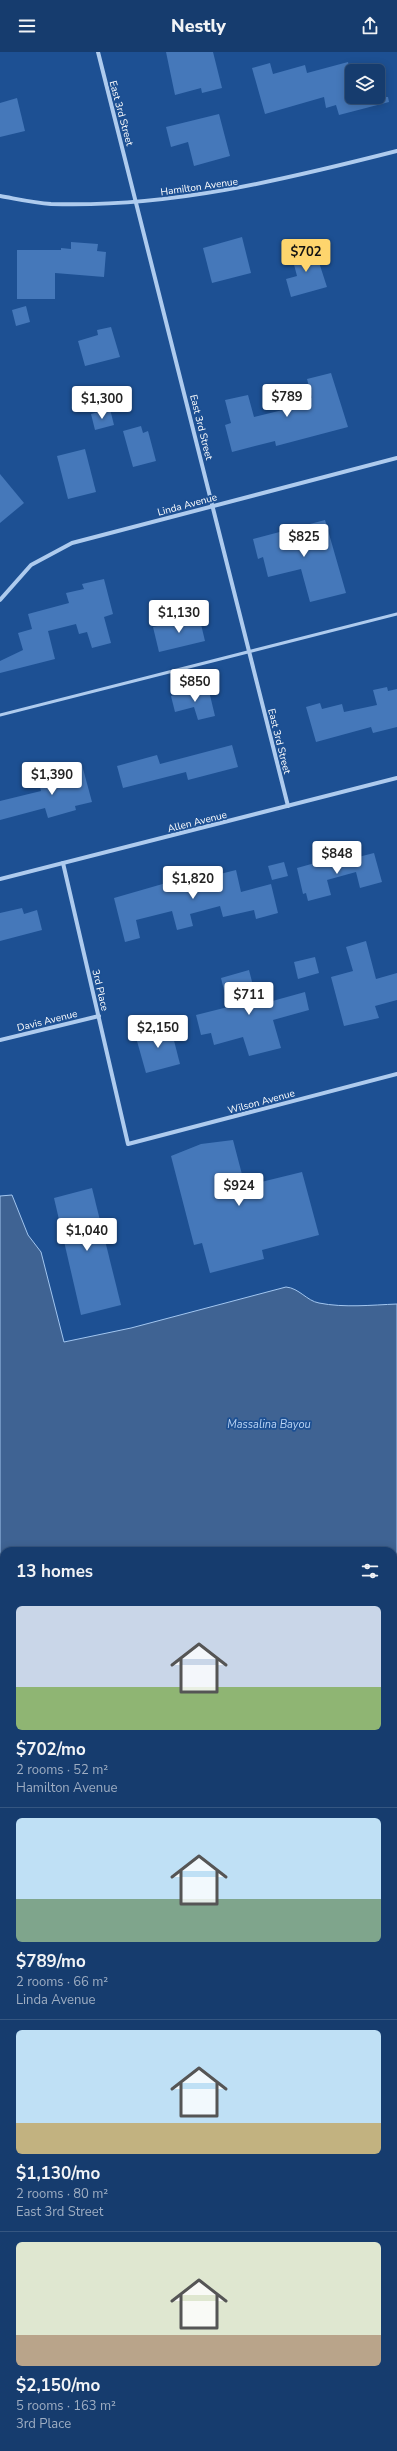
<!DOCTYPE html>
<meta charset="utf-8">
<style>
body{margin:0;font-family:"Nunito Sans",sans-serif;background:#1f4373;color:#f1f3f6;height:100vh;display:flex;flex-direction:column;font-size:15px;white-space:nowrap}
*{box-sizing:border-box;margin:0}
p{font-size:13px;color:#9eadc2}
.icon{flex:none;width:22px;height:22px;fill:none;stroke:currentColor;stroke-width:2;stroke-linecap:round;stroke-linejoin:round}
.map{position:relative;flex:1;overflow:hidden}
.details{position:absolute;left:0px;top:1495px;width:397px;height:904px;display:flex;flex-direction:column;background:#163c6e;border-radius:12px 12px 0 0;box-shadow:0 2px 10px #0003,0 0 0 1px #355681}
.details>*{flex:none}
.controls{position:absolute;left:345px;top:12px;display:grid;gap:8px}
.controls a{display:grid;place-items:center;width:40px;height:40px;border-radius:6px;background:#163c6e;box-shadow:0 2px 10px #0003,0 0 0 1px #355681;font-size:20px}
.price{position:absolute;translate:-50% -34px;padding:0 9px;border-radius:4px;background:#fff;color:#222;font-size:13px;line-height:26px;filter:drop-shadow(0 1px 2px #0008)}
.price::after{content:'';position:absolute;left:50%;top:24px;width:12px;height:9px;margin-left:-6px;background:inherit;clip-path:polygon(0 0,100% 0,50% 100%)}
.price.current{background:#fed56d;color:#111}
ul{padding:0;list-style:none}
li{display:grid;align-content:center;gap:8px;height:212px;padding:0 16px}
li+li{border-top:1px solid #355681}
li span{display:grid;place-items:center;height:124px;border-radius:6px;color:#555}
li>.icon{margin-inline-start:auto}
span .icon{width:72px;height:72px;fill:#fffc;stroke-width:1}
li b{font-size:17px}
h2{display:flex;justify-content:space-between;align-items:center;height:48px;padding:0 16px;font-size:17px}
header{display:flex;justify-content:space-between;align-items:center;height:52px;padding:0 16px;background:#163c6e;font-size:18px;font-weight:800}
.map>svg:first-child{display:block}
</style>
<header><svg class="icon" aria-label="menu" viewBox="0 0 24 24"><path d="M4 6h16M4 12h16M4 18h16"/></svg>Nestly<svg class="icon" aria-label="share" viewBox="0 0 24 24"><path d="M12 15V3M7 8l5-5 5 5M5 13v7h14v-7"/></svg></header>
<div class="map">
<svg width="397" height="2399" viewBox="0 0 397 2399">
<rect width="100%" height="100%" fill="#1d5093"/>
<!-- water -->
<g fill="#3f6393" stroke="#a2c6f0">
<path d="M 12,1143 L 28,1183 L 41,1200 L 64,1290 L 131,1276 L 286,1235 C 299,1236 307,1249 319,1251 C 344,1256 372,1253 397,1252 L 397,2105 L 393,2104 L 393,1499 L 4,1499 L 4,1583 L 0,1582 L 0,1144 Z"/>
<polygon points="4,2109 4,2135 0,2131 0,2118"/>
<polygon points="218,2395 274,2395 271,2399 223,2399"/>
</g>
<!-- building -->
<g fill="#4578ba">
<polygon points="166,0 213,0 222,36 202,41 201,36 175,43"/>
<polygon points="348,10 352,24 352,45 388,45 389,50 339,63 336,53 326,56 324,45 265,62 252,16 270,11 273,22 305,13 307,21"/>
<polygon points="17,46 25,79 0,85 0,51"/>
<polygon points="219,62 230,104 194,114 188,90 171,95 166,75"/>
<polygon points="242,185 251,221 212,231 203,196"/>
<polygon points="71,190 98,192 97,199 106,200 104,225 55,221 55,247 17,247 17,198 61,198 61,196 71,197"/>
<polygon points="314,195 327,235 291,245 286,227 297,224 291,201"/>
<polygon points="26,254 30,270 16,274 12,258"/>
<polygon points="111,275 120,305 85,314 78,289 98,283 97,278"/>
<polygon points="331,321 348,375 276,394 275,389 232,400 225,373 231,371 225,348 248,343 254,365 307,352 306,347 312,346 307,327"/>
<polygon points="110,357 114,373 95,378 91,362"/>
<polygon points="141,374 143,381 148,379 156,409 133,415 123,379"/>
<polygon points="85,397 96,440 68,447 57,404"/>
<polygon points="0,422 24,451 0,471"/>
<polygon points="325,468 346,541 310,550 301,517 268,525 263,505 258,507 253,487"/>
<polygon points="104,527 113,562 104,565 111,591 92,596 87,580 79,582 76,572 48,579 55,607 0,621 0,609 23,598 18,581 32,577 28,562 69,551 66,541 84,537 82,532"/>
<polygon points="199,564 205,589 159,600 153,575"/>
<polygon points="208,635 215,664 198,668 194,655 175,660 171,644"/>
<polygon points="387,635 388,639 397,637 397,675 373,681 371,675 316,690 306,655 320,651 322,657 342,652 344,660 377,653 373,638"/>
<polygon points="232,693 238,715 188,728 186,720 123,736 117,714 157,703 160,712"/>
<polygon points="82,713 92,750 75,754 76,758 48,766 45,756 0,768 0,749 41,739 38,728 66,720 65,717"/>
<polygon points="374,801 382,830 360,836 356,820 327,828 331,843 308,849 306,841 303,842 297,816 322,809 323,814"/>
<polygon points="284,810 288,824 272,828 268,814"/>
<polygon points="218,816 220,822 236,818 241,840 271,832 278,861 256,867 254,858 223,865 220,854 190,862 193,874 177,878 172,859 136,868 140,886 125,890 114,846"/>
<polygon points="22,856 24,862 37,858 42,878 0,889 0,861"/>
<polygon points="366,889 376,927 397,921 397,948 375,954 379,966 344,974 331,925 353,919 346,895"/>
<polygon points="315,905 319,921 298,927 294,910"/>
<polygon points="249,918 258,953 305,940 309,958 273,968 281,996 249,1004 243,985 214,993 211,981 201,983 196,963 228,955 221,926"/>
<polygon points="170,973 180,1012 146,1021 135,982"/>
<polygon points="233,1088 245,1134 302,1120 319,1183 262,1198 264,1207 210,1221 202,1191 194,1193 171,1104 201,1092"/>
<polygon points="92,1136 121,1253 81,1263 54,1146"/>
</g>
<g fill="none" stroke-linecap="round" stroke-linejoin="round">
<!-- path -->
<polyline stroke="#aecbee" stroke-width="2.5" stroke-dasharray="2 3" stroke-linecap="butt" points="0,2008 4,2007"/>
<!-- lane -->
<g stroke="#aecbee" stroke-width="3">
<polyline points="0,663 397,562"/>
<polyline points="0,1706 4,1707"/>
</g>
<!-- street -->
<g stroke="#aecbee" stroke-width="4">
<polyline points="98,0 288,754"/>
<path d="M 0,144 C 17,147 34,151 51,152 C 169,156 283,128 397,99"/>
<polyline points="0,548 31,513 72,491 397,406"/>
<polyline points="63,811 128,1092 397,1022"/>
<polyline points="0,827 397,726"/>
<polyline points="0,988 99,964"/>
<polyline points="0,2357 4,2351"/>
</g>
<!-- secondary -->
<g stroke="#dbe9fa" stroke-width="8">
<polyline points="393,2284 397,2278"/>
<polyline points="313,2399 316,2395"/>
</g>
</g>
<g text-anchor="middle" stroke-width="3.5" stroke-linejoin="round" paint-order="stroke">
<!-- street labels -->
<g font-size="10" fill="#fff" stroke="#1d5093">
<text transform="translate(122 61) rotate(75)" y="4">East 3rd Street</text>
<text transform="translate(199 134) rotate(-8)" y="4">Hamilton Avenue</text>
<text transform="translate(202 375) rotate(76)" y="4">East 3rd Street</text>
<text transform="translate(187 452) rotate(-15)" y="4">Linda Avenue</text>
<text transform="translate(280 689) rotate(76)" y="4">East 3rd Street</text>
<text transform="translate(197 769) rotate(-14)" y="4">Allen Avenue</text>
<text transform="translate(101 938) rotate(77)" y="4">3rd Place</text>
<text transform="translate(47 968) rotate(-14)" y="4">Davis Avenue</text>
<text transform="translate(261 1049) rotate(-15)" y="4">Wilson Avenue</text>
</g>
<!-- water labels -->
<g font-size="11" font-style="italic" fill="#bbd5f5" stroke="#1d5093">
<text x="269" y="1376">Massalina Bayou</text>
</g>
</g>
</svg>
<div class="controls">
<a><svg class="icon" aria-label="layers" viewBox="0 0 24 24"><path d="M12 4l9 5-9 5-9-5zM3 14l9 5 9-5"/></svg></a>
</div>
<b class="price current" style="left:306px;top:221px">$702</b>
<b class="price" style="left:287px;top:366px">$789</b>
<b class="price" style="left:102px;top:368px">$1,300</b>
<b class="price" style="left:304px;top:506px">$825</b>
<b class="price" style="left:179px;top:582px">$1,130</b>
<b class="price" style="left:195px;top:651px">$850</b>
<b class="price" style="left:52px;top:744px">$1,390</b>
<b class="price" style="left:337px;top:823px">$848</b>
<b class="price" style="left:193px;top:848px">$1,820</b>
<b class="price" style="left:249px;top:964px">$711</b>
<b class="price" style="left:158px;top:997px">$2,150</b>
<b class="price" style="left:239px;top:1155px">$924</b>
<b class="price" style="left:87px;top:1200px">$1,040</b>
<section class="details">
<h2>13 homes<svg class="icon" aria-label="filters" viewBox="0 0 24 24"><path d="M4 7h16M4 17h16"/><circle cx="9" cy="7" r="2"/><circle cx="15" cy="17" r="2"/></svg></h2>
<ul>
<li><span style="background:linear-gradient(#c9d6e8 65%,#8fb573 0)"><svg class="icon" aria-label="home" viewBox="0 0 24 24"><path d="M3 11l9-7 9 7M6 9v11h12V9"/></svg></span><div><b>$702/mo</b><p>2 rooms · 52 m²</p><p>Hamilton Avenue</p></div></li>
<li><span style="background:linear-gradient(#bfe0f5 65%,#7fa58c 0)"><svg class="icon" aria-label="home" viewBox="0 0 24 24"><path d="M3 11l9-7 9 7M6 9v11h12V9"/></svg></span><div><b>$789/mo</b><p>2 rooms · 66 m²</p><p>Linda Avenue</p></div></li>
<li><span style="background:linear-gradient(#bfe0f5 75%,#c2b280 0)"><svg class="icon" aria-label="home" viewBox="0 0 24 24"><path d="M3 11l9-7 9 7M6 9v11h12V9"/></svg></span><div><b>$1,130/mo</b><p>2 rooms · 80 m²</p><p>East 3rd Street</p></div></li>
<li><span style="background:linear-gradient(#dfe7d0 75%,#b9a48a 0)"><svg class="icon" aria-label="home" viewBox="0 0 24 24"><path d="M3 11l9-7 9 7M6 9v11h12V9"/></svg></span><div><b>$2,150/mo</b><p>5 rooms · 163 m²</p><p>3rd Place</p></div></li>
</ul>
</section>
</div>
